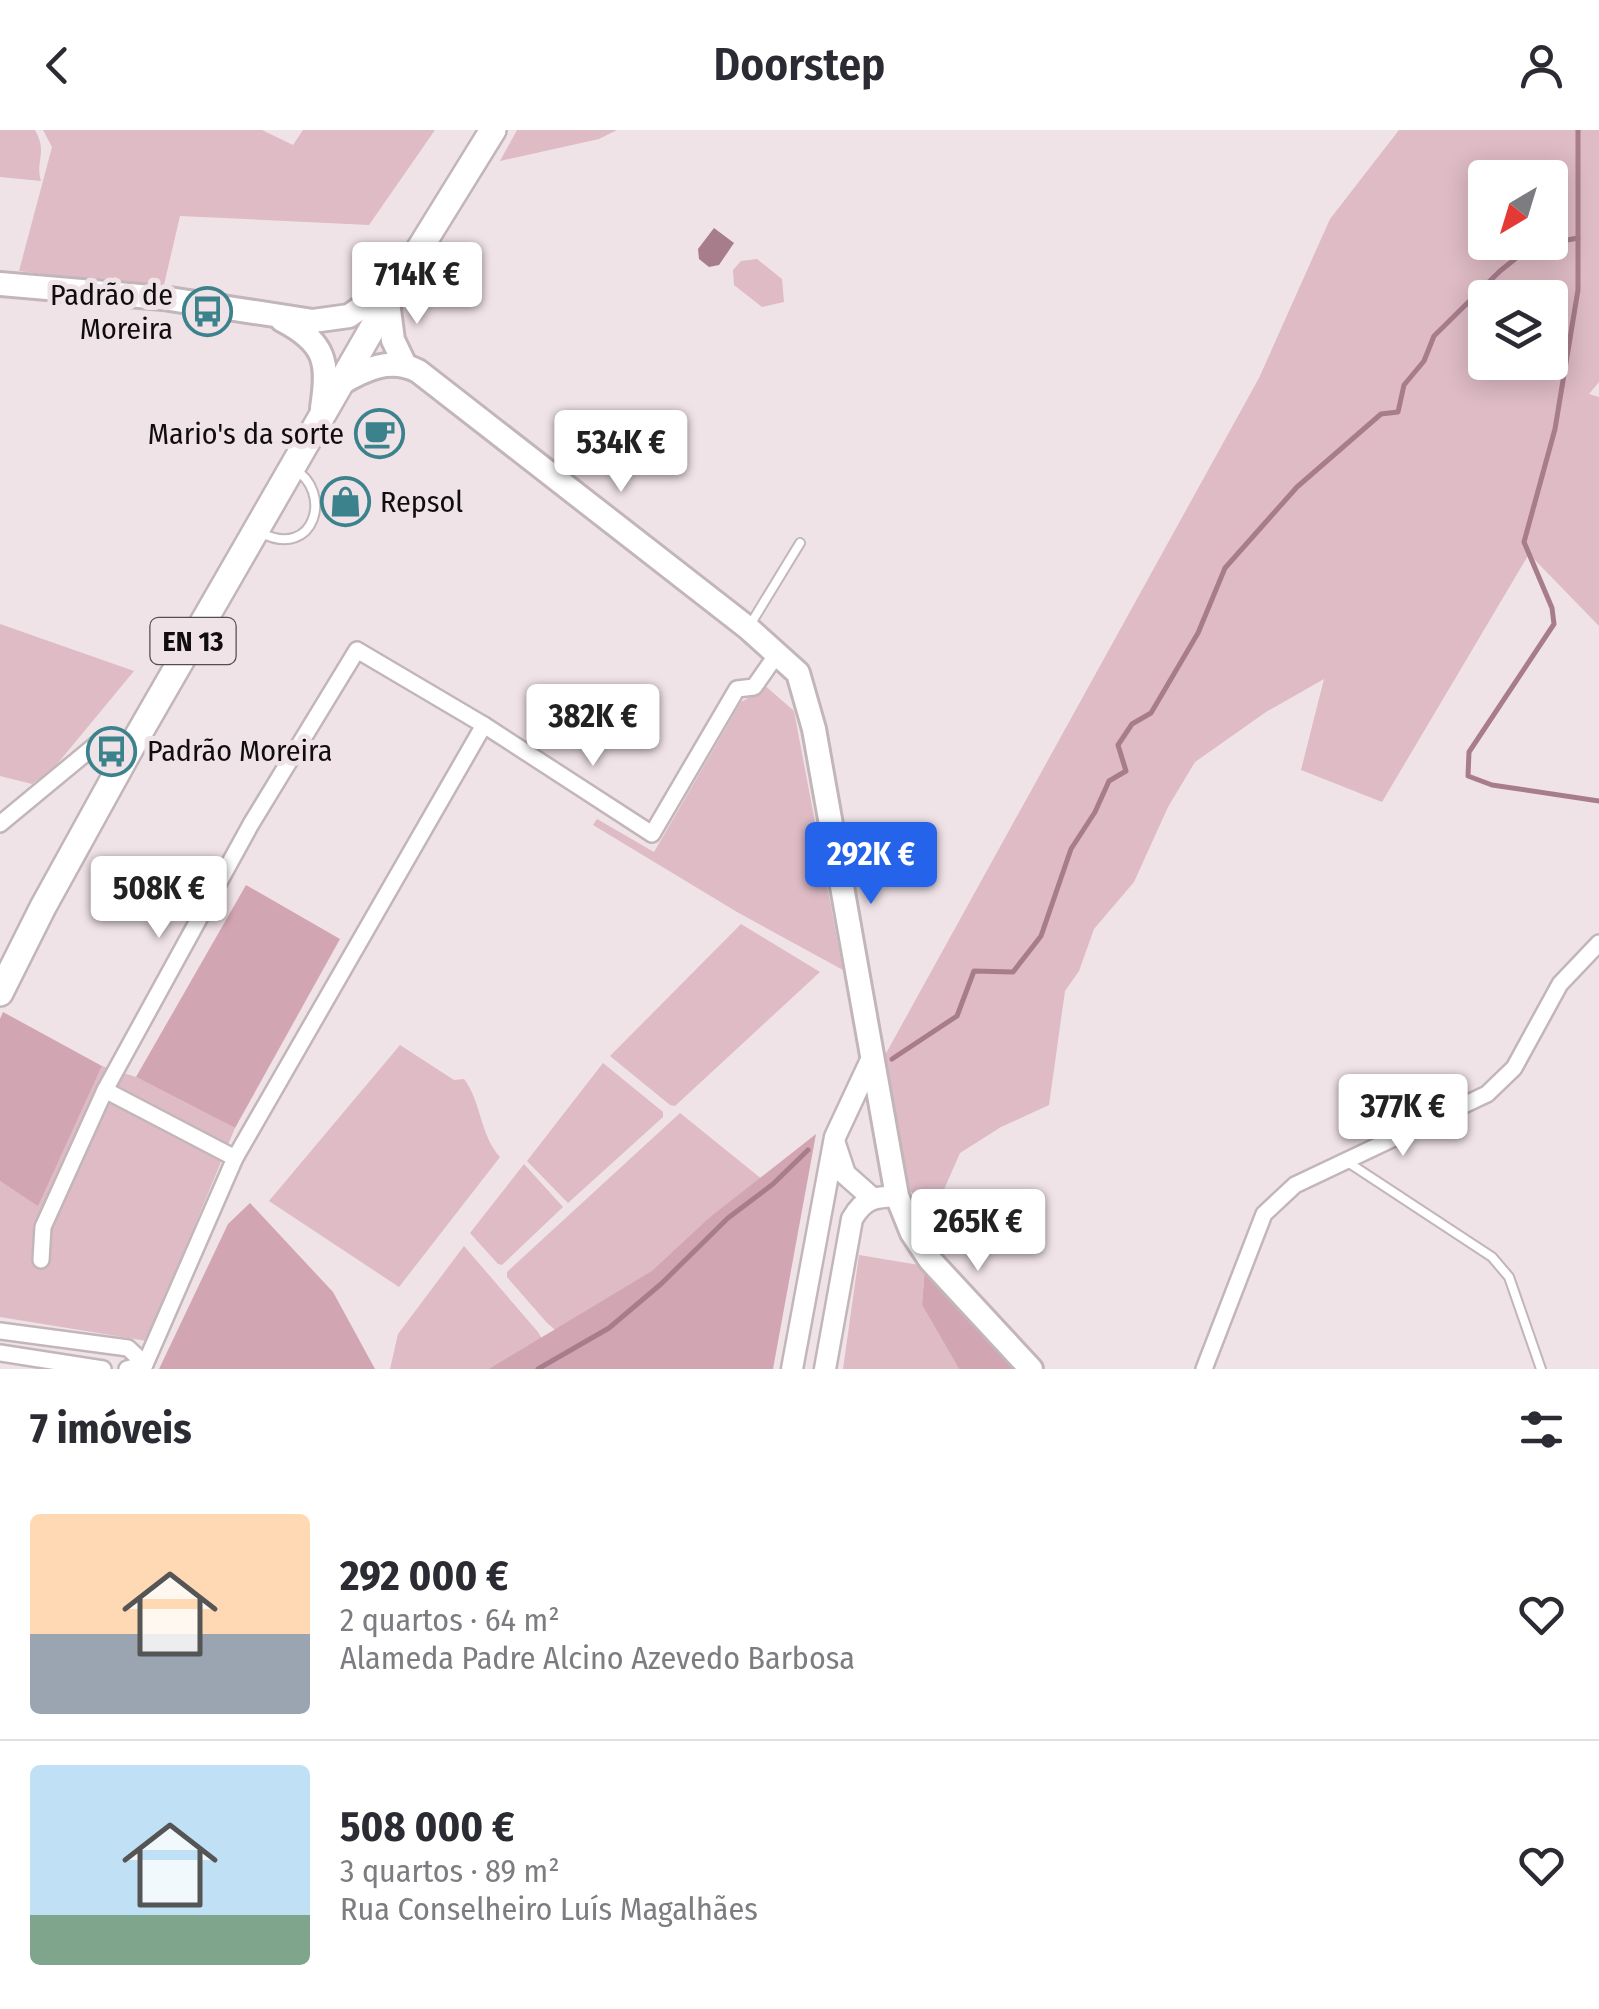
<!DOCTYPE html>
<html lang="pt">
<meta charset="utf-8">
<style>
body{margin:0;font-family:"Fira Sans Condensed",sans-serif;background:#f2f2f3;color:#2b2b33;height:100vh;display:flex;flex-direction:column;font-size:38px;white-space:nowrap}
*{box-sizing:border-box;margin:0}
p{font-size:32px;color:#7c7c81}
.icon{flex:none;width:55px;height:55px;fill:none;stroke:currentColor;stroke-width:2;stroke-linecap:round;stroke-linejoin:round}
.map{position:relative;height:1239px;overflow:hidden}
.sheet{display:flex;flex-direction:column;background:#fff;flex:1}
.sheet>*{flex:none}
.needle{width:65px;rotate:218deg}
.fabs{position:absolute;left:1468px;top:30px;display:grid;gap:20px}
.fabs a{display:grid;place-items:center;width:100px;height:100px;border-radius:10px;background:#fff;box-shadow:0 5px 25px #0003;font-size:50px}
.price{position:absolute;translate:-50% -85px;padding:0 22px;border-radius:10px;background:#fff;color:#222;font-size:32px;line-height:65px;filter:drop-shadow(0 2px 5px #0008)}
.price::after{content:'';position:absolute;left:50%;top:60px;width:30px;height:22px;margin-left:-15px;background:inherit;clip-path:polygon(0 0,100% 0,50% 100%)}
.price.current{background:#2563eb;color:#fff}
ul{padding:0;list-style:none}
li{display:flex;align-items:center;gap:30px;height:250px;padding:0 30px}
li+li{border-top:2px solid #e1e1e2}
li span{display:grid;place-items:center;flex:none;width:280px;height:200px;border-radius:10px;color:#555}
li>.icon{margin-inline-start:auto}
span .icon{width:120px;height:120px;fill:#fffc;stroke-width:1}
li b{font-size:42px}
h2{display:flex;justify-content:space-between;align-items:center;height:120px;padding:0 30px;font-size:42px}
header{display:flex;justify-content:space-between;align-items:center;height:130px;padding:0 30px;background:#fff;font-size:45px;font-weight:600}
.map>svg:first-child{display:block}
</style>
<header><svg class="icon" aria-label="back" viewBox="0 0 24 24"><path d="M15 5l-7 7 7 7"/></svg>Doorstep<svg class="icon" aria-label="person" viewBox="0 0 24 24"><circle cx="12" cy="8" r="4"/><path d="M4 21q1-7 8-7t8 7"/></svg></header>
<div class="map">
<svg width="1599" height="1239" viewBox="0 0 1599 1239">
<rect width="100%" height="100%" fill="#f0e3e7"/>
<!-- green -->
<g fill="#debbc5" fill-rule="evenodd">
<path d="M 0,0 L 35,0 C 48,23 35,30 41,51 L 0,47 Z"/>
<polygon points="43,0 262,0 293,15 303,0 435,0 369,95 180,86 163,159 19,141 52,17"/>
<polygon points="517,0 617,0 599,9 500,31"/>
<path d="M 1399,0 L 1599,0 L 1599,252 L 1589,264 L 1599,267 L 1599,496 L 1529,424 L 1382,672 L 1301,640 L 1324,549 L 1266,582 L 1195,632 L 1168,677 L 1134,752 L 1094,799 L 1079,841 L 1065,861 L 1049,975 L 1001,997 L 960,1023 L 935,1080 L 906,1058 L 884,927 L 1259,248 L 1330,89 ZM 1485,48 L 1550,48 L 1550,112 L 1485,112 ZM 1485,168 L 1550,168 L 1550,232 L 1485,232 Z"/>
<polygon points="757,129 782,149 784,172 762,177 734,155 733,140 741,131"/>
<polygon points="0,494 134,541 53,639 32,654 0,646"/>
<polygon points="762,553 794,581 843,840 737,782 593,695 597,689 654,722 741,572 750,567"/>
<polygon points="741,794 820,842 675,976 670,975 610,926"/>
<path d="M 400,915 L 454,950 L 464,949 C 482,973 479,1003 500,1027 L 399,1157 L 269,1071 Z"/>
<polygon points="603,933 663,982 663,987 568,1073 527,1031"/>
<polygon points="102,936 136,947 235,998 147,1211 0,1187 0,1051 38,1075"/>
<polygon points="680,983 763,1050 701,1104 566,1209 547,1193 507,1147 507,1142"/>
<polygon points="524,1034 563,1077 502,1135 498,1134 470,1103"/>
<polygon points="464,1116 538,1202 552,1225 526,1239 390,1239 398,1204"/>
<polygon points="859,1125 925,1136 922,1175 959,1239 843,1239"/>
</g>
<!-- forest -->
<g fill="#d2a5b3">
<polygon points="246,755 340,809 235,998 136,947"/>
<polygon points="3,882 102,936 38,1076 0,1051 0,889"/>
<polygon points="816,1004 773,1239 489,1239 652,1141 709,1088"/>
<polygon points="250,1073 333,1162 375,1239 159,1239 228,1094"/>
<polygon points="925,1136 1018,1239 959,1239 922,1175"/>
</g>
<!-- water -->
<polygon fill="#a87d8b" points="714,98 734,113 719,135 709,137 699,129 698,119"/>
<g fill="none" stroke-linecap="round" stroke-linejoin="round">
<!-- stream -->
<g stroke="#a87d8b" stroke-width="5">
<polyline points="1578,0 1578,160 1555,299 1524,412 1552,478 1554,494 1469,622 1468,646 1492,655 1599,671"/>
<polyline points="892,929 957,886 974,841 1013,842 1041,806 1071,719 1095,682 1109,651 1126,641 1118,615 1132,594 1151,583 1198,503 1225,438 1297,357 1381,284 1398,282 1404,255 1424,231 1434,206 1500,141 1530,117 1578,108"/>
<polyline points="538,1239 609,1198 661,1154 728,1088 773,1054 808,1020"/>
</g>
<defs>
<g id="service">
<path d="M 261,403 C 316,430 333,361 294,339"/>
<polyline points="750,495 800,413"/>
<polyline points="1346,1031 1492,1127 1509,1147 1541,1239"/>
</g>
<g id="minor">
<polyline points="0,694 104,608 129,621"/>
<polyline points="105,960 235,1028"/>
<polyline points="41,1130 43,1097 105,960 251,694 357,520 484,595 652,704 737,559 754,557 777,524"/>
<polyline points="0,1201 128,1218 145,1234 127,1239"/>
<polyline points="0,1223 103,1239"/>
<polyline points="143,1239 235,1028 484,595"/>
<polyline points="1204,1239 1264,1084 1295,1055 1487,964 1514,938 1560,854 1599,813"/>
</g>
<g id="tertiary">
<polyline points="835,1014 845,1044 871,1067"/>
<polyline points="792,1239 835,1007 871,930"/>
<path d="M 825,1239 L 852,1089 C 864,1068 874,1067 897,1066"/>
</g>
<g id="secondary">
<polyline points="0,154 163,168 313,191 349,186 398,152"/>
<polyline points="388,172 393,210 405,235"/>
<path d="M 282,190 C 326,213 329,232 322,278"/>
<path d="M 340,254 C 365,239 390,227 418,241 L 748,498 L 798,543 L 814,599 L 897,1066 L 912,1103 L 930,1130 L 1031,1239"/>
</g>
<polyline id="primary" points="0,863 43,777 129,621 399,152 493,0"/>
</defs>
<!-- service casing -->
<use href="#service" stroke="#c3b6ba" stroke-width="12"/>
<!-- minor casing -->
<use href="#minor" stroke="#c3b6ba" stroke-width="20"/>
<!-- tertiary casing -->
<use href="#tertiary" stroke="#c3b6ba" stroke-width="25"/>
<!-- secondary casing -->
<use href="#secondary" stroke="#c3b6ba" stroke-width="28"/>
<!-- primary casing -->
<use href="#primary" stroke="#c3b6ba" stroke-width="30"/>
<!-- service -->
<use href="#service" stroke="#fff" stroke-width="8"/>
<!-- minor -->
<use href="#minor" stroke="#fff" stroke-width="15"/>
<!-- tertiary -->
<use href="#tertiary" stroke="#fff" stroke-width="20"/>
<!-- secondary -->
<use href="#secondary" stroke="#fff" stroke-width="22"/>
<!-- primary -->
<use href="#primary" stroke="#fff" stroke-width="25"/>
</g>
<!-- icons -->
<defs>
<symbol id="bus-ring" viewBox="-11 -11 22 22"><circle r="9.5" fill="#f0e3e7" stroke="#3b828c" stroke-width="1.5"/><path d="M-5-6H5V4H4V6H2V4H-2V6H-4V4H-5ZM-3.5-4V0h7V-4ZM-3.5 1.2v1.5H-2V1.2ZM2 1.2v1.5H3.5V1.2Z" fill="#3b828c"/></symbol>
<symbol id="cafe-ring" viewBox="-11 -11 22 22"><circle r="9.5" fill="#f0e3e7" stroke="#3b828c" stroke-width="1.5"/><path d="M-5.5-4.5H6V0H3Q3 3.5 0 3.5H-2.5Q-5.5 3.5-5.5 0ZM3-3.2v2h1.7v-2ZM-6 4.5H4V6H-6Z" fill="#3b828c"/></symbol>
<symbol id="shop-ring" viewBox="-11 -11 22 22"><circle r="9.5" fill="#f0e3e7" stroke="#3b828c" stroke-width="1.5"/><path d="M-5-2.5h2.3a2.7 3.5 0 0 1 5.4 0H5L5.5 6h-11ZM-1.5-2.5h3a1.5 2.3 0 0 0-3 0Z" fill="#3b828c"/></symbol>
</defs>
<g fill-rule="evenodd">
<use href="#bus-ring" x="180" y="154" width="55" height="55"/>
<use href="#cafe-ring" x="352" y="276" width="55" height="55"/>
<use href="#shop-ring" x="318" y="344" width="55" height="55"/>
<use href="#bus-ring" x="84" y="594" width="55" height="55"/>
</g>
<g text-anchor="middle" stroke-width="10" stroke-linejoin="round" paint-order="stroke">
<!-- shield labels -->
<rect fill="#f0e3e7" stroke="#544d4f" stroke-width="2.5" x="150.5" y="488" width="85" height="46" rx="8"/>
<g font-size="28" font-weight="bold" fill="#110d0e">
<text x="193" y="521">EN 13</text>
</g>
<!-- poi labels -->
<g font-size="30" fill="#110d0e" stroke="#f0e3e7" text-anchor="end">
<text x="173" y="175">Padrão de<tspan x="173" dy="34">Moreira</tspan></text>
<text x="344" y="314">Mario's da sorte</text>
<text x="380" y="382" text-anchor="start">Repsol</text>
<text x="147" y="631" text-anchor="start">Padrão Moreira</text>
</g>
</g>
</svg>
<div class="fabs">
<a><svg class="needle" viewBox="-14 -14 28 28"><path d="M0-13l5 13h-10z" fill="#e53935"/><path d="M0 13l5-13h-10z" fill="#7c7c81"/></svg></a>
<a><svg class="icon" aria-label="layers" viewBox="0 0 24 24"><path d="M12 4l9 5-9 5-9-5zM3 14l9 5 9-5"/></svg></a>
</div>
<b class="price" style="left:417px;top:197px">714K €</b>
<b class="price" style="left:621px;top:365px">534K €</b>
<b class="price" style="left:593px;top:639px">382K €</b>
<b class="price current" style="left:871px;top:777px">292K €</b>
<b class="price" style="left:159px;top:811px">508K €</b>
<b class="price" style="left:1403px;top:1029px">377K €</b>
<b class="price" style="left:978px;top:1144px">265K €</b>
</div>
<section class="sheet">
<h2>7 imóveis<svg class="icon" aria-label="filters" viewBox="0 0 24 24"><path d="M4 7h16M4 17h16"/><circle cx="9" cy="7" r="2"/><circle cx="15" cy="17" r="2"/></svg></h2>
<ul>
<li><span style="background:linear-gradient(#ffd9b3 60%,#9aa5b1 0)"><svg class="icon" aria-label="home" viewBox="0 0 24 24"><path d="M3 11l9-7 9 7M6 9v11h12V9"/></svg></span><div><b>292 000 €</b><p>2 quartos · 64 m²</p><p>Alameda Padre Alcino Azevedo Barbosa</p></div><svg class="icon" aria-label="heart" viewBox="0 0 24 24"><path d="M12 20l-8-8c-3-5 5-10 8-4 3-6 11-1 8 4z"/></svg></li>
<li><span style="background:linear-gradient(#bfe0f5 75%,#7fa58c 0)"><svg class="icon" aria-label="home" viewBox="0 0 24 24"><path d="M3 11l9-7 9 7M6 9v11h12V9"/></svg></span><div><b>508 000 €</b><p>3 quartos · 89 m²</p><p>Rua Conselheiro Luís Magalhães</p></div><svg class="icon" aria-label="heart" viewBox="0 0 24 24"><path d="M12 20l-8-8c-3-5 5-10 8-4 3-6 11-1 8 4z"/></svg></li>
</ul>
</section>
